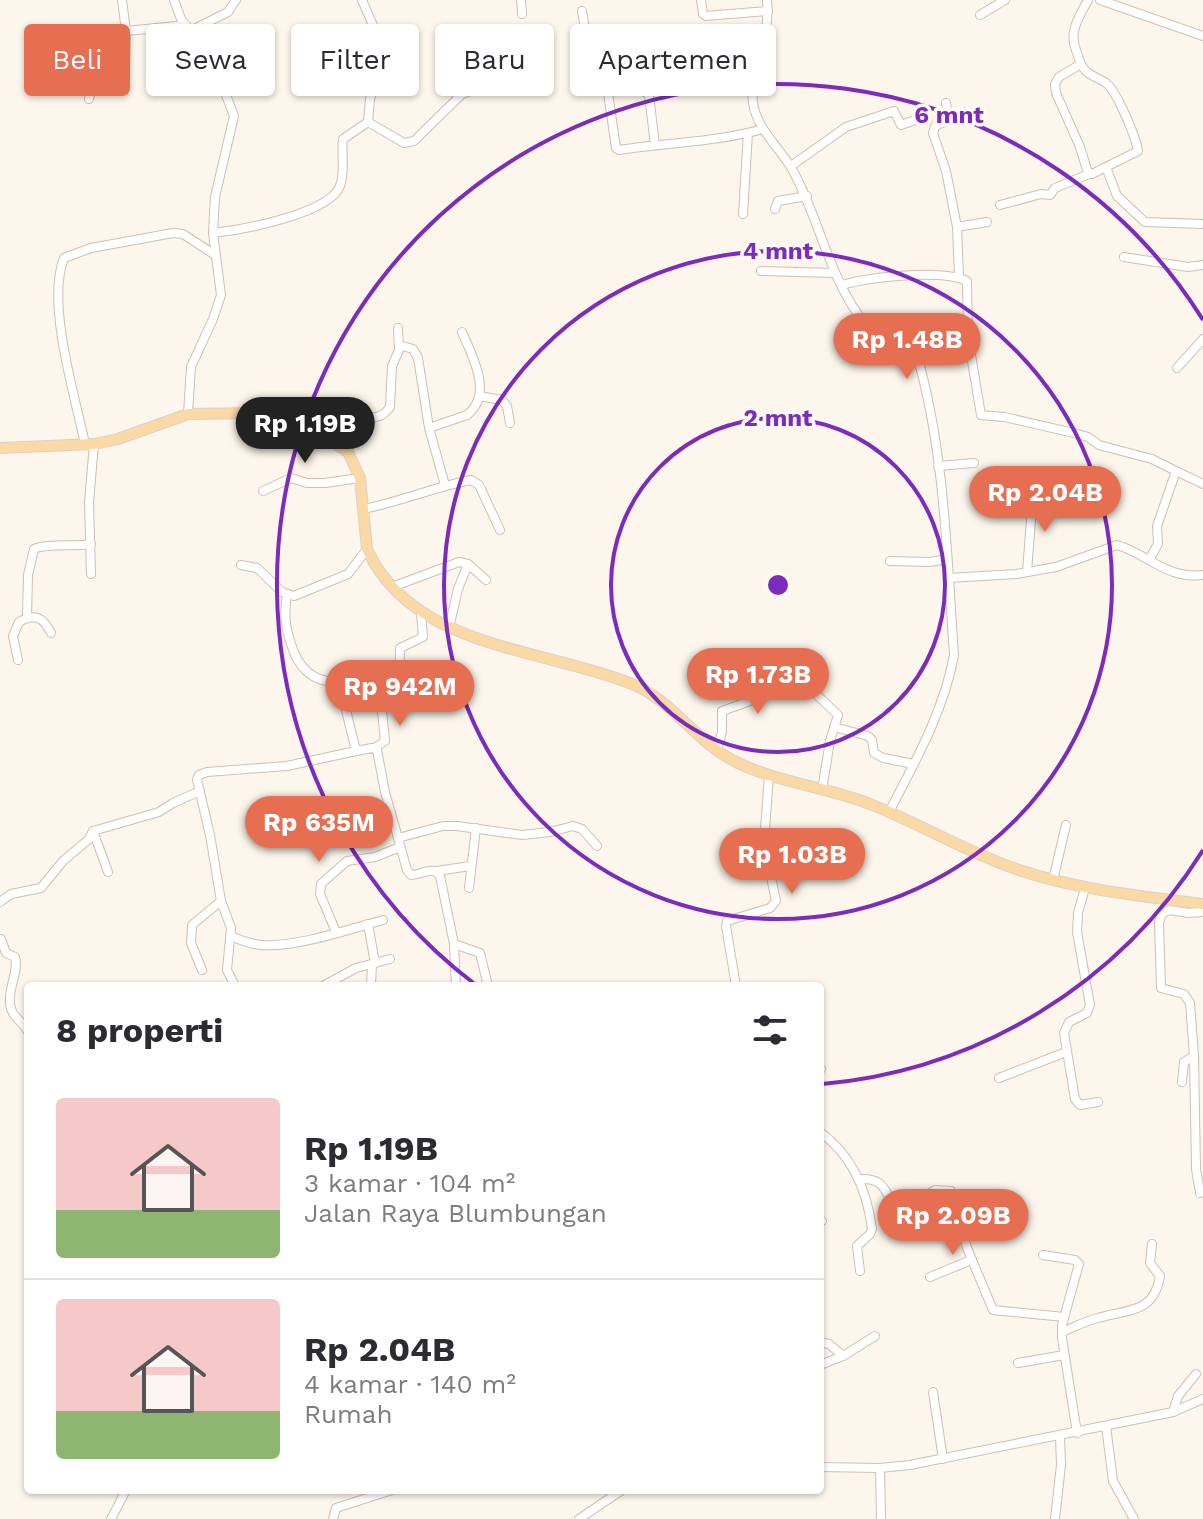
<!DOCTYPE html>
<html lang="id">
<meta charset="utf-8">
<style>
body{margin:0;font-family:"Work Sans",sans-serif;background:#f7f7f7;color:#2b2b33;height:100vh;display:flex;flex-direction:column;font-size:30px;white-space:nowrap}
*{box-sizing:border-box;margin:0}
p{font-size:26px;color:#7c7c81}
.icon{flex:none;width:44px;height:44px;fill:none;stroke:currentColor;stroke-width:2;stroke-linecap:round;stroke-linejoin:round}
.map{position:relative;flex:1;overflow:hidden}
.drawer{position:absolute;left:24px;top:982px;width:800px;height:512px;display:flex;flex-direction:column;background:#fff;border-radius:8px;box-shadow:0 2px 6px #0004}
.drawer>*{flex:none}
.guide{position:absolute;left:24px;top:24px;width:800px;height:72px;display:flex;gap:16px}
.price{position:absolute;translate:-50% -68px;padding:0 18px;border-radius:28px;background:#e76f51;color:#fff;font-size:26px;line-height:52px;filter:drop-shadow(0 2px 4px #0008)}
.price::after{content:'';position:absolute;left:50%;top:48px;width:24px;height:18px;margin-left:-12px;background:inherit;clip-path:polygon(0 0,100% 0,50% 100%)}
.price.current{background:#222;color:#fff}
ul{padding:0;list-style:none}
li{display:flex;align-items:center;gap:24px;height:200px;padding:0 32px}
li+li{border-top:2px solid #e1e1e2}
li span{display:grid;place-items:center;flex:none;width:224px;height:160px;border-radius:8px;color:#555}
li>.icon{margin-inline-start:auto}
span .icon{width:96px;height:96px;fill:#fffc;stroke-width:1}
li b{font-size:34px}
h2{display:flex;justify-content:space-between;align-items:center;height:96px;padding:0 32px;font-size:34px}
.tag{padding:0 28px;border-radius:8px;background:#fff;box-shadow:0 2px 6px #0004;font-size:28px;line-height:72px}
.tag.current{background:#e76f51;color:#fff}
.map>svg:first-child{display:block}
</style>
<div class="map">
<svg width="1203" height="1519" viewBox="0 0 1203 1519">
<rect width="100%" height="100%" fill="#fdf6ec"/>
<g fill="none" stroke-linecap="round" stroke-linejoin="round">
<defs>
<g id="minor">
<polyline points="174,0 181,19 204,50 226,95 234,116 215,197 213,233 221,295 213,319 191,367 188,414"/>
<polyline points="521,0 522,14"/>
<polyline points="701,0 703,14 706,16 768,11"/>
<path d="M 767,0 C 769,23 764,45 759,67 C 756,78 751,91 753,103 C 757,130 780,147 793,171 C 823,225 831,294 879,339 C 891,350 907,355 920,366 C 945,460 947,558 954,655 C 944,711 915,762 889,812"/>
<polyline points="1100,0 1203,36"/>
<path d="M 582,11 L 585,29 L 607,86 L 616,148 L 619,150 C 667,143 716,142 763,129"/>
<polyline points="980,15 1005,0"/>
<polyline points="126,31 186,25"/>
<polyline points="190,31 228,12 236,0"/>
<polyline points="446,38 449,75 458,97"/>
<polyline points="636,61 638,87 649,95 655,145"/>
<path d="M 1081,64 L 1059,77 L 1055,84 L 1056,93 L 1080,147 L 1088,173 L 1092,174 L 1138,151 C 1136,138 1117,91 1106,83 C 1099,78 1090,76 1085,70 C 1080,65 1079,58 1077,53 C 1068,32 1078,19 1088,0"/>
<path d="M 649,93 C 657,82 654,65 653,52"/>
<polyline points="89,99 93,80 116,77 125,70 126,31 122,0"/>
<polyline points="946,103 949,120 935,126 933,133 946,171 957,227"/>
<polyline points="368,122 404,143 414,141 462,94 490,84"/>
<polyline points="791,166 846,127 894,111 901,125 921,118"/>
<polyline points="1106,167 1117,196 1145,222 1203,224"/>
<polyline points="1000,205 1041,194 1050,195 1055,188 1089,174"/>
<polyline points="775,209 778,201 807,196"/>
<polyline points="743,214 748,133"/>
<path d="M 213,233 C 242,230 321,215 338,190 C 346,176 341,155 343,139 L 368,122 L 370,99 L 384,59 L 382,46 L 362,0"/>
<polyline points="1124,257 1188,267 1203,265"/>
<polyline points="761,271 834,273"/>
<polyline points="959,277 957,227 987,222"/>
<path d="M 842,285 C 869,277 942,269 967,281 L 968,337 L 981,415 L 1004,417 L 1074,433 L 1088,437 L 1099,445 L 1152,459 L 1176,471 L 1157,526 L 1158,544 L 1150,558"/>
<polyline points="399,345 413,349 418,358 429,428 445,485"/>
<polyline points="1177,368 1203,339"/>
<polyline points="479,396 502,400 507,406 510,423"/>
<path d="M 429,428 L 467,415 C 494,394 472,356 462,332"/>
<path d="M 85,444 C 75,396 46,303 64,258 L 91,248 L 173,233 L 183,234 L 215,255"/>
<path d="M 338,444 L 341,428 L 346,418 C 362,413 378,425 390,407 L 392,366 L 399,350 L 398,328"/>
<polyline points="938,466 974,463"/>
<polyline points="1176,471 1203,484"/>
<polyline points="263,491 291,478 307,483 325,483 360,478"/>
<path d="M 363,509 C 400,502 434,487 471,480 L 479,485 L 500,530"/>
<polyline points="890,561 930,562 947,559"/>
<polyline points="241,565 257,568 282,592 294,596 348,574 367,549"/>
<polyline points="1027,572 1033,494"/>
<polyline points="91,574 89,502 94,444"/>
<path d="M 948,578 L 1016,574 L 1056,567 L 1117,545 C 1150,555 1165,579 1203,575"/>
<polyline points="392,587 459,562 468,564 486,580"/>
<path d="M 287,595 C 284,613 285,626 291,644 C 308,701 358,681 400,665"/>
<path d="M 27,617 L 28,575 L 34,549 C 46,543 75,547 91,544"/>
<polyline points="449,628 458,589 468,564"/>
<path d="M 18,660 L 13,636 L 19,622 C 35,613 43,617 51,633"/>
<polyline points="794,673 838,715 830,741 822,790"/>
<polyline points="834,727 868,736 872,740 874,753 883,758 914,764"/>
<polyline points="375,748 385,741 380,690"/>
<polyline points="717,750 722,732 722,711 753,700 764,663"/>
<path d="M 356,751 L 372,748 L 377,750 L 385,792 L 407,870 L 411,875 C 422,875 433,865 440,876 L 454,944 L 480,953 L 488,986"/>
<polyline points="93,831 108,872"/>
<polyline points="398,838 443,826 457,826 522,835 550,832 573,826 582,829 597,846"/>
<polyline points="726,850 764,843"/>
<polyline points="437,871 470,866"/>
<polyline points="1053,880 1066,825"/>
<polyline points="469,888 476,828"/>
<polyline points="1085,888 1078,913 1077,932 1090,1005 1087,1013 1069,1022 1064,1033 1075,1099 1080,1105 1098,1102"/>
<polyline points="0,902 11,894 41,888 63,861 89,839 93,831 159,812 173,803 200,791"/>
<polyline points="368,924 375,963"/>
<polyline points="336,932 320,894 321,884 347,861 375,857 400,847"/>
<path d="M 231,936 C 240,940 250,944 261,945 C 294,948 350,929 383,920"/>
<path d="M 1,939 L 6,953 L 15,957 C 19,972 8,987 10,1004 C 11,1017 23,1021 28,1032"/>
<polyline points="454,944 456,986"/>
<polyline points="202,970 191,943 192,925 221,901"/>
<polyline points="235,986 227,970 231,928 221,901 210,835 197,780 199,775 207,772 287,766 356,751 345,706 347,701 399,684 400,648 423,637 421,613"/>
<polyline points="323,986 356,968 390,959"/>
<polyline points="371,986 372,964"/>
<polyline points="736,986 726,926 727,921 770,908 776,901 764,843 769,775"/>
<polyline points="1194,1056 1196,1169 1200,1193"/>
<polyline points="820,1069 821,1069"/>
<polyline points="999,1078 1066,1052"/>
<polyline points="1182,1082 1184,1062 1194,1056 1190,1003 1184,994 1161,988 1159,922 1162,914 1169,910 1189,913 1203,912"/>
<path d="M 820,1132 C 852,1155 867,1190 872,1229 L 870,1234 L 857,1246 L 860,1271"/>
<path d="M 860,1179 C 890,1178 882,1196 901,1212 L 935,1190 L 951,1191 L 967,1248 L 993,1310 L 1064,1317"/>
<polyline points="820,1222 822,1221"/>
<polyline points="1043,1255 1075,1260 1079,1264 1062,1325 1062,1338 1077,1433"/>
<polyline points="930,1277 971,1260"/>
<path d="M 1062,1332 C 1074,1327 1086,1321 1098,1318 C 1128,1309 1154,1314 1160,1276 L 1150,1263 L 1152,1244"/>
<polyline points="820,1342 829,1344 843,1356"/>
<polyline points="1018,1363 1064,1355"/>
<polyline points="820,1365 843,1356 875,1336"/>
<polyline points="933,1392 943,1459"/>
<polyline points="1173,1412 1178,1396 1196,1374"/>
<polyline points="1106,1426 1113,1481 1134,1519"/>
<polyline points="820,1467 880,1468 910,1465 1173,1412 1203,1399"/>
<polyline points="880,1468 881,1519"/>
<polyline points="111,1519 126,1490"/>
<polyline points="333,1519 336,1508 392,1490"/>
<polyline points="579,1519 622,1490"/>
<polyline points="1055,1519 1061,1465 1060,1436"/>
</g>
<path id="major" d="M 0,448 L 94,444 L 118,439 L 188,414 L 263,413 L 321,434 L 348,452 L 360,478 L 367,549 C 412,649 544,648 632,684 C 674,701 697,744 738,763 C 780,783 827,787 870,804 C 921,824 968,853 1019,870 C 1079,890 1141,896 1203,904"/>
</defs>
<!-- minor casing -->
<use href="#minor" stroke="#d1beb0" stroke-width="10"/>
<!-- major casing -->
<use href="#major" stroke="#dad1cd" stroke-width="12"/>
<!-- minor -->
<use href="#minor" stroke="#fff" stroke-width="8"/>
<!-- major -->
<use href="#major" stroke="#fbd9a5" stroke-width="10"/>
</g>
<!-- distance rings -->
<g fill="none" stroke="#7b2cbf" stroke-width="4">
<circle cx="778" cy="585" r="167"/>
<circle cx="778" cy="585" r="334"/>
<path d="M1203 850A501 501 0 0 1 822 1084M476 985A501 501 0 1 1 1203 320"/>
</g>
<circle cx="778" cy="585" r="12" fill="#7b2cbf" stroke="#fffaf3" stroke-width="4"/>
<g font-size="24" text-anchor="middle" font-weight="bold" fill="#7b2cbf" stroke="#fffaf3" stroke-width="7" stroke-linejoin="round" paint-order="stroke">
<text x="949" y="123">6 mnt</text>
<text x="778" y="259">4 mnt</text>
<text x="778" y="426">2 mnt</text>
</g>
</svg>
<b class="price" style="left:907px;top:381px">Rp 1.48B</b>
<b class="price current" style="left:305px;top:465px">Rp 1.19B</b>
<b class="price" style="left:1045px;top:534px">Rp 2.04B</b>
<b class="price" style="left:758px;top:716px">Rp 1.73B</b>
<b class="price" style="left:400px;top:728px">Rp 942M</b>
<b class="price" style="left:319px;top:864px">Rp 635M</b>
<b class="price" style="left:792px;top:896px">Rp 1.03B</b>
<b class="price" style="left:953px;top:1257px">Rp 2.09B</b>
<div class="guide">
<a class="tag current">Beli</a>
<a class="tag">Sewa</a>
<a class="tag">Filter</a>
<a class="tag">Baru</a>
<a class="tag">Apartemen</a>
</div>
<section class="drawer">
<h2>8 properti<svg class="icon" aria-label="filters" viewBox="0 0 24 24"><path d="M4 7h16M4 17h16"/><circle cx="9" cy="7" r="2"/><circle cx="15" cy="17" r="2"/></svg></h2>
<ul>
<li><span style="background:linear-gradient(#f6c9c9 70%,#8fb573 0)"><svg class="icon" aria-label="home" viewBox="0 0 24 24"><path d="M3 11l9-7 9 7M6 9v11h12V9"/></svg></span><div><b>Rp 1.19B</b><p>3 kamar · 104 m²</p><p>Jalan Raya Blumbungan</p></div></li>
<li><span style="background:linear-gradient(#f6c9c9 70%,#8fb573 0)"><svg class="icon" aria-label="home" viewBox="0 0 24 24"><path d="M3 11l9-7 9 7M6 9v11h12V9"/></svg></span><div><b>Rp 2.04B</b><p>4 kamar · 140 m²</p><p>Rumah</p></div></li>
</ul>
</section>
</div>
